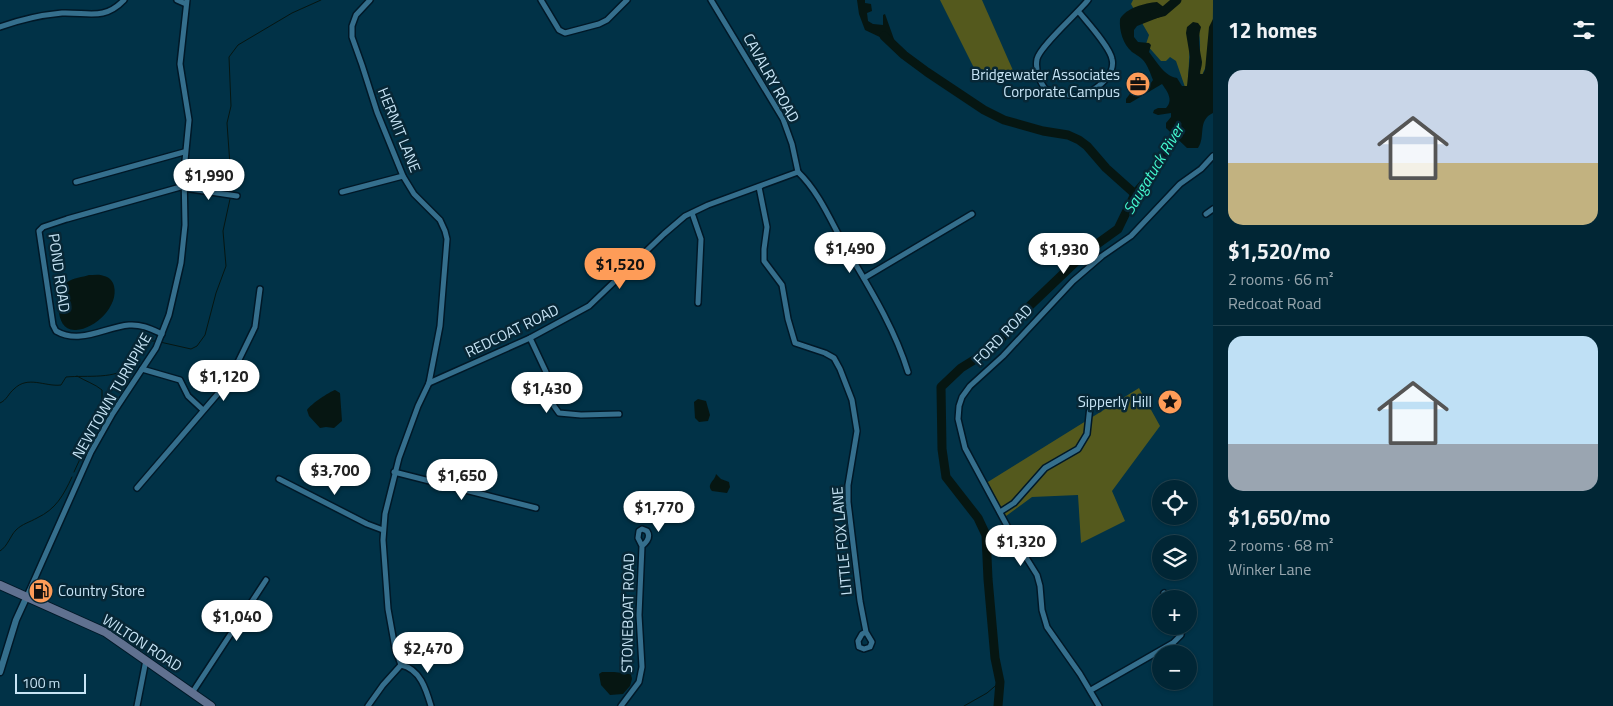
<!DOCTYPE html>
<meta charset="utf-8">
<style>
body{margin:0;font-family:"Titillium Web",sans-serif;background:#0b2e3d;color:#f1f3f6;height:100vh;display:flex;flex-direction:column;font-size:19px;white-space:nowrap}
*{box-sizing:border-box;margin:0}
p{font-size:16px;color:#96a5ad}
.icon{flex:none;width:28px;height:28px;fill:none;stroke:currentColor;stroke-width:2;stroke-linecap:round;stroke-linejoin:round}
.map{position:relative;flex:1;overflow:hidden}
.panel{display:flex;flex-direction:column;background:#012635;width:400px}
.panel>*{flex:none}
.tools{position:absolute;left:1152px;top:480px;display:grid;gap:10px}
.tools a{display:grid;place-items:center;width:45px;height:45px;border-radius:50%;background:#012635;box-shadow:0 1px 4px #0004,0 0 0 1px #234350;font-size:25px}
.scale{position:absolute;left:15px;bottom:12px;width:71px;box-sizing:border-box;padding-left:5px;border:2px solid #c7e4f5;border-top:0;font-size:14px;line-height:18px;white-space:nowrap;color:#c7e4f5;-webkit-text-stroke:4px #072736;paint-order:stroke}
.price{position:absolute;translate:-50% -42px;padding:0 11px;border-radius:18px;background:#fff;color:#222;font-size:16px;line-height:32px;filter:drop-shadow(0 1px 2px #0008)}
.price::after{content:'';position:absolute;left:50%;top:30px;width:15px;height:11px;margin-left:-8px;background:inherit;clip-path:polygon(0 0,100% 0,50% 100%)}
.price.selected{background:#fe9c58;color:#111}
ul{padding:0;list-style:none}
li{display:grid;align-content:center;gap:10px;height:265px;padding:0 15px}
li+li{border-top:1px solid #234350}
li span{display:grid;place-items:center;height:155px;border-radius:15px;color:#555}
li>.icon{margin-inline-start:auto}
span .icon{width:90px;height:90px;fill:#fffc;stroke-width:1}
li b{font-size:21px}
h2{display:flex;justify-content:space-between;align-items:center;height:60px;padding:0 15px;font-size:21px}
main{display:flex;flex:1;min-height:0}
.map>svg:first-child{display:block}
</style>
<main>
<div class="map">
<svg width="1213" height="706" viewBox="0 0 1213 706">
<rect width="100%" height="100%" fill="#013247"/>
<!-- green -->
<g fill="#54591d">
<polygon points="940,0 982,0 1015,75 974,68"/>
<path d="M 1133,0 L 1213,0 C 1213,25 1213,56 1201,77 C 1197,61 1204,39 1196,26 L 1190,39 L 1188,84 L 1186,90 L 1176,61 L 1170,57 L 1166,61 L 1161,61 L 1146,44 L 1149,35 L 1131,4 Z"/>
<polygon points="1139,388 1160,426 1112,491 1125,521 1081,543 1078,495 1032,497 1002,519 983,485"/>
</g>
<!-- water -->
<g fill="#061612">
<polygon points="857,0 865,0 865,3 871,4 872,11 867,13 868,21 873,24 883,25 883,15 885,14 895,42 890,45 884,39 865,30 859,14"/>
<path d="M 1157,2 L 1165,8 L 1165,15 L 1137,26 L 1134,30 L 1134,37 L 1138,42 L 1149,43 L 1151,45 L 1149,52 C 1157,62 1164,76 1177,78 L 1182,86 L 1187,86 L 1190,57 L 1186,33 L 1187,27 L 1193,22 L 1198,23 L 1201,27 C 1197,39 1200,50 1202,62 C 1202,66 1200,71 1200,74 L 1203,74 L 1205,70 L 1209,27 L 1213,19 L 1213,113 C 1197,120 1206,137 1198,148 L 1187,148 L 1166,128 L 1166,123 L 1171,117 L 1171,113 L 1158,115 L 1153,113 L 1154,110 L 1158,108 L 1166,108 C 1174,100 1167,91 1162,84 L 1130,103 L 1126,103 L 1126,99 L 1132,91 L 1138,94 L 1141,92 L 1140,90 C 1146,89 1149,86 1153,80 C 1150,73 1148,65 1142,59 C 1139,56 1135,54 1132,52 C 1123,44 1119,31 1120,19 C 1126,8 1145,3 1157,2 Z"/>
<path d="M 89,275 C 94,275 100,274 104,276 C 109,277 113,281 114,286 C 119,306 95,329 76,330 C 53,332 56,290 67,282 C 73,278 83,277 89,275 Z"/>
<path d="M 335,390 L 340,393 L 342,421 L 334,428 L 326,427 L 320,428 L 309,416 L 307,410 C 311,404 329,392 335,390 Z"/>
<polygon points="698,399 706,401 710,415 708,421 699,422 695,418 694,402"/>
<path d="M 716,474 L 721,479 L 729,482 L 730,487 L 727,493 L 712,491 C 706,484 715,481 716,474 Z"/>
<polygon points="602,672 614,672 631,674 632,679 630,686 623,694 610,695 601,685 599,674"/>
</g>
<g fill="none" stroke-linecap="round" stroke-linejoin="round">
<!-- stream -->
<g stroke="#061612" stroke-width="1">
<polyline points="232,193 227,123 231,106 229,57 238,45 292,13 321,0"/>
<polyline points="160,342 191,349 197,346 205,335 216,293 226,266 223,231 230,199"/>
<path d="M 0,403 C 7,400 8,394 14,389 C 28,375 45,387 61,385 L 66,377 C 87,375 116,380 132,365 C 138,359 142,349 146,341 L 157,341"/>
<path d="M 74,472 L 80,459 L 82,434 L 100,411 L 102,404 L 102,390 C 95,384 85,381 77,376"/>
<path d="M 0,551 C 8,546 10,536 16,530 C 22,524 30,522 37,518 C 56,509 63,496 72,477"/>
<polyline points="964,706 987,693 1000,682"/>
</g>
<!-- river -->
<g stroke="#061612" stroke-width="9">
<polyline points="1155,14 1163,12 1177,0"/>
<polyline points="884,36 904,55 927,72 984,110 1004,120 1043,131 1068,135 1079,140 1087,146 1106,168 1135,194"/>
<polyline points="998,706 1000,682 995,658 988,579 986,535 978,518 946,477 942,449 941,387 961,368 995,347 1019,316 1086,252 1118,229 1135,194 1153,173 1179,128"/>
</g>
<defs>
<g id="minor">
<polyline points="177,0 186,4"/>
<polyline points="370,0 356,15 352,26 352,37 362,65 377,112 403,176 414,194 440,220 445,231 447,239 440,326 429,383 418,406 399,458 385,514 383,540 388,609 395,648 401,665"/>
<polyline points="541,0 559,30 565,33 599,24 607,20 627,0"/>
<polyline points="711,0 783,119 792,144 798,172"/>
<path d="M 1079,12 C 1087,22 1110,47 1112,59 C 1114,67 1110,75 1105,80 C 1086,101 1069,97 1045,89 C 1039,80 1035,70 1037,59 C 1040,46 1077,14 1088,0"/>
<path d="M 0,27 C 19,20 41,15 62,13 C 88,12 104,21 124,0"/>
<path d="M 798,172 C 818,191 830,219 843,243 C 867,284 894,326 908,372"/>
<polyline points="76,182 184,152"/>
<polyline points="759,187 767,227 764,249 764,261 782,285 788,319 795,343 825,353 834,358 840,369 852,400 857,431 848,485 848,502 860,601 866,632 872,642 870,647 864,649 859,647 858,641 862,634 866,632"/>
<polyline points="184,188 237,196"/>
<polyline points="342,192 403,176"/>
<polyline points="692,213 701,239 698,303"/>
<polyline points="1206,214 1213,209"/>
<polyline points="864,278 972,214"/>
<path d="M 162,334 C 151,329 141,324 129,325 C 105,327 80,345 56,331 L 53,325 L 39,231 L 43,227 L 67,219 L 184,186"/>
<polyline points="530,338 546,372 554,406 559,413 581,415 619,414"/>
<polyline points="142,369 180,380 188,396 203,410"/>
<polyline points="429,383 530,338 589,306 664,234 685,216 708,205 798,172"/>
<polyline points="394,472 536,508"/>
<polyline points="279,479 367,524 383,530"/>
<polyline points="137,488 222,389 236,366 255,327 260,289"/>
<polyline points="1000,512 1014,503 1045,468 1078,449 1087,434 1090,406"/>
<polyline points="1164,593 1168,599"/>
<polyline points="27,596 91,452 113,413 156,348 169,315 181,263 185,225 184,171 189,120 180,64 187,0"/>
<path d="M 401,665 C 420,669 426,689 431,706"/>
<polyline points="1091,690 1173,643 1181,635 1182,626"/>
<polyline points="192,693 266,580"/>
<polyline points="137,706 146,660"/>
<polyline points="368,706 383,685 401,665"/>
<path d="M 621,706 L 639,682 L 642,667 L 639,615 L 642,546 L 638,538 L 639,531 L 642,529 L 647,531 C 651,537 647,542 642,546"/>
<polyline points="1099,706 1080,674 1047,627 1042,610 1040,586 1037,575 1012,535 965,448 958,419 959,406 962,397 970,386 1003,356 1073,281 1102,256 1131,236 1180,184 1201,169 1213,156"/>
</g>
<polyline id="tertiary" points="0,672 16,620 27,596"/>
<polyline id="secondary" points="0,585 105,632 211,706"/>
</defs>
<!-- minor casing -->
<use href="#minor" stroke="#001827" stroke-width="8"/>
<!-- tertiary casing -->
<use href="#tertiary" stroke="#001827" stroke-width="9"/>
<!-- secondary casing -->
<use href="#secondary" stroke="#001827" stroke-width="10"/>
<!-- minor -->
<use href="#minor" stroke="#356f8d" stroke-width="5"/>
<!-- tertiary -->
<use href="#tertiary" stroke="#356f8d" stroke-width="6"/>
<!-- secondary -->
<use href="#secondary" stroke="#607190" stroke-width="8"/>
</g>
<!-- icons -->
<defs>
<symbol id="office-disc" viewBox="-11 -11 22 22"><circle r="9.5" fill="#fe9c58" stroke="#072736"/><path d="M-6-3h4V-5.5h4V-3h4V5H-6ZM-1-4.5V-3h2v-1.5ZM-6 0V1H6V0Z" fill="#111"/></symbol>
<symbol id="sight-disc" viewBox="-11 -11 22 22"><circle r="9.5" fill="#fe9c58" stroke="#072736"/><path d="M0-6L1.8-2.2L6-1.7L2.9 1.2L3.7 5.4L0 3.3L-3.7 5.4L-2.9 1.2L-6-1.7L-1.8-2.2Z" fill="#111"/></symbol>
<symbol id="fuel-disc" viewBox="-11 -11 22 22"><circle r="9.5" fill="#fe9c58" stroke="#072736"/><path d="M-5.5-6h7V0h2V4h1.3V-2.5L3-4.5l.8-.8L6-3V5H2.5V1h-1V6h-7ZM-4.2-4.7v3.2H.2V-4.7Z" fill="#111"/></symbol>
</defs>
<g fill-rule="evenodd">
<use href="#office-disc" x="1124" y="70" width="28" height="28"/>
<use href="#sight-disc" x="1156" y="388" width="28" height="28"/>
<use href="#fuel-disc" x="27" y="577" width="28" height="28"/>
</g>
<g text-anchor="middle" stroke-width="5" stroke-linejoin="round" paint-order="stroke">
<!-- poi labels -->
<g font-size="15" fill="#c7e4f5" stroke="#072736" text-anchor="end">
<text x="1120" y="80">Bridgewater Associates<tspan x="1120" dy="17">Corporate Campus</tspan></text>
<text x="1152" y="407">Sipperly Hill</text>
<text x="58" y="596" text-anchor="start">Country Store</text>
</g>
<!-- street labels -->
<g font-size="15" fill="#c7e4f5" stroke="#072736">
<text transform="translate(771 78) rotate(61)" y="5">CAVALRY ROAD</text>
<text transform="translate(399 130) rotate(68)" y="5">HERMIT LANE</text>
<text transform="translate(59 273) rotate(82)" y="5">POND ROAD</text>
<text transform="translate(512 331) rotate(-26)" y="5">REDCOAT ROAD</text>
<text transform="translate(1003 335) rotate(-46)" y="5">FORD ROAD</text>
<text transform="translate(112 396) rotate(-60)" y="5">NEWTOWN TURNPIKE</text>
<text transform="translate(842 541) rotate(-95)" y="5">LITTLE FOX LANE</text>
<text transform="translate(628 613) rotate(-89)" y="5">STONEBOAT ROAD</text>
<text transform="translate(142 643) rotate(33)" y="5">WILTON ROAD</text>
</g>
<!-- water labels -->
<g font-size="16" font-style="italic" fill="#44f9cf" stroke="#072736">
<text transform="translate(1153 169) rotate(-59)" y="6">Saugatuck River</text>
</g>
</g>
</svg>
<div class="tools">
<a><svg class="icon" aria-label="locate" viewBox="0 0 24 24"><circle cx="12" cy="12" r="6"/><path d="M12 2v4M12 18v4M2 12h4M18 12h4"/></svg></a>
<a><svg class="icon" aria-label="layers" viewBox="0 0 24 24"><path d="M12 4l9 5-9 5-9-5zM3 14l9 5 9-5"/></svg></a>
<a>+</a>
<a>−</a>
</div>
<div class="scale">100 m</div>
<b class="price" style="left:209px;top:201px">$1,990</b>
<b class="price" style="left:850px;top:274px">$1,490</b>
<b class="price" style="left:1064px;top:275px">$1,930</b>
<b class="price selected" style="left:620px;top:290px">$1,520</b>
<b class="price" style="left:224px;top:402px">$1,120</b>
<b class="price" style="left:547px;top:414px">$1,430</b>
<b class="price" style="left:335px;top:496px">$3,700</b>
<b class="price" style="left:462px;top:501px">$1,650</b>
<b class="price" style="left:659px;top:533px">$1,770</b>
<b class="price" style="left:1021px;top:567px">$1,320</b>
<b class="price" style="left:237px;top:642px">$1,040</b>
<b class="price" style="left:428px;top:674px">$2,470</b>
</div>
<section class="panel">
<h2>12 homes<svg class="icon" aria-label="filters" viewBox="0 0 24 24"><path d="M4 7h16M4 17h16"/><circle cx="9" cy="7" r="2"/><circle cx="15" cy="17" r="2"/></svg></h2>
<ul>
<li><span style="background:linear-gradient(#c9d6e8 60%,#c2b280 0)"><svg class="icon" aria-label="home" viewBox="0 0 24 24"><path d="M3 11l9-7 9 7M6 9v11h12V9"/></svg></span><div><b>$1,520/mo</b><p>2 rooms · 66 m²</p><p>Redcoat Road</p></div></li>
<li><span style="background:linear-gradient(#bfe0f5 70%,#9aa5b1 0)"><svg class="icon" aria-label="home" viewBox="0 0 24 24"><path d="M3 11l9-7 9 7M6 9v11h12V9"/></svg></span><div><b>$1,650/mo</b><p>2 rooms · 68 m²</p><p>Winker Lane</p></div></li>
</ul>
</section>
</main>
